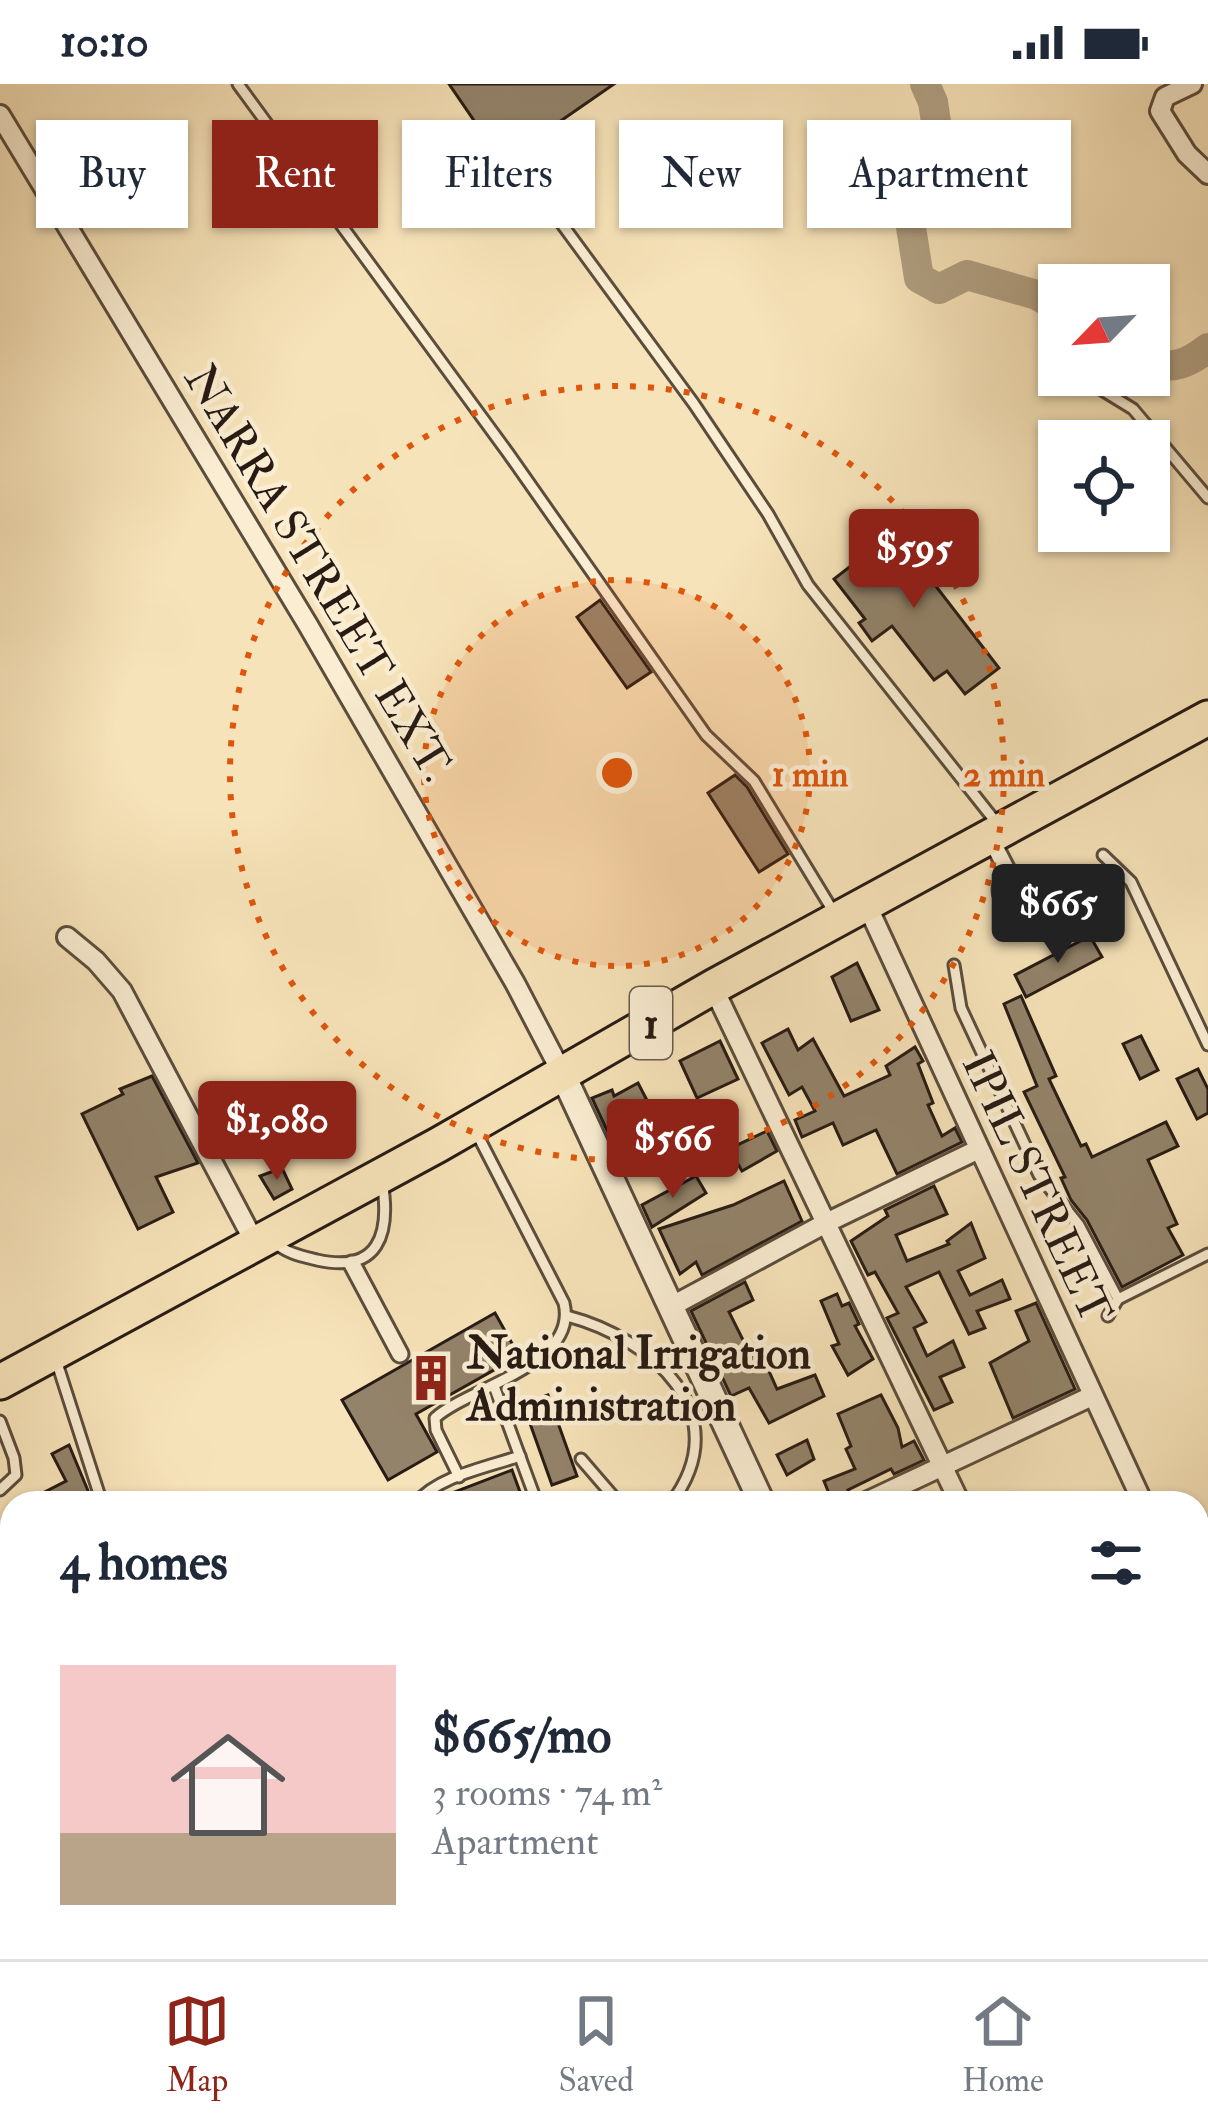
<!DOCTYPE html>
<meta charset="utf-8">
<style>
body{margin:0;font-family:"IM FELL Double Pica",serif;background:#f6f6f7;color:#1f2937;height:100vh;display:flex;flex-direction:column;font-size:45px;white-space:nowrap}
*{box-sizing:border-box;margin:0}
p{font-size:39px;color:#747a83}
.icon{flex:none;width:66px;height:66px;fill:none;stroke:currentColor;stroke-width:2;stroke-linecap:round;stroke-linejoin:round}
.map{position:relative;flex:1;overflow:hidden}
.side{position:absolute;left:0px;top:1407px;width:1209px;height:468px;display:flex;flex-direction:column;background:#fff;border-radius:36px 36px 0 0;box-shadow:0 3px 9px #0004}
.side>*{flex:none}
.hud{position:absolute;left:36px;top:36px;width:1137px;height:108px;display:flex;gap:24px}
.needle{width:78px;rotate:245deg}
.tools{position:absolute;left:1038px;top:180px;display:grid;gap:24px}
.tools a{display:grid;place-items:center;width:132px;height:132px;border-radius:0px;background:#fff;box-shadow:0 3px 9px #0004;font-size:60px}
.price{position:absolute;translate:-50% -102px;padding:0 27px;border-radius:12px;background:#8f2418;color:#fff;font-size:39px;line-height:78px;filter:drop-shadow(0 3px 6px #0008)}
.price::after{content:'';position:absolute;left:50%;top:72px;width:36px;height:27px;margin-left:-18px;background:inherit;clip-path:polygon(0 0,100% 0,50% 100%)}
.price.selected{background:#222;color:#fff}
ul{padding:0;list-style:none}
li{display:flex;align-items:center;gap:36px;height:300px;padding:0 60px}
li+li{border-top:3px solid #e0e1e3}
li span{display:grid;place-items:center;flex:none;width:336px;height:240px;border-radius:0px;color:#555}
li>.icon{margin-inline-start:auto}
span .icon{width:144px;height:144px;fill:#fffc;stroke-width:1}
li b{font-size:51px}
h2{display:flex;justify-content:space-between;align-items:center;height:144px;padding:0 60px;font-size:51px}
.chip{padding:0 42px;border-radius:0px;background:#fff;box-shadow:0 3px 9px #0004;font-size:42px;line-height:108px}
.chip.selected{background:#8f2418;color:#fff}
.status{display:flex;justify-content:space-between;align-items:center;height:84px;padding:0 60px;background:#fff;direction:ltr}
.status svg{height:33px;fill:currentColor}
.menu{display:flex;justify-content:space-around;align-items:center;height:168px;border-top:3px solid #e0e1e3;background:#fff;font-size:33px;color:#747a83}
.menu a{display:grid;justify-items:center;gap:6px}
.menu .selected{color:#8f2418}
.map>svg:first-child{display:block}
</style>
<div class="status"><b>10:10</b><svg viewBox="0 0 49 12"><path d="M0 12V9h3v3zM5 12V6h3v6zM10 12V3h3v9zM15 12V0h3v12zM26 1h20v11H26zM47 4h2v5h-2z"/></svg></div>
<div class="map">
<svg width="1208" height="1875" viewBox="0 0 1208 1875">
<rect width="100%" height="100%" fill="#f7e3b9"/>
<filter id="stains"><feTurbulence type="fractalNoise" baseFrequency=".00167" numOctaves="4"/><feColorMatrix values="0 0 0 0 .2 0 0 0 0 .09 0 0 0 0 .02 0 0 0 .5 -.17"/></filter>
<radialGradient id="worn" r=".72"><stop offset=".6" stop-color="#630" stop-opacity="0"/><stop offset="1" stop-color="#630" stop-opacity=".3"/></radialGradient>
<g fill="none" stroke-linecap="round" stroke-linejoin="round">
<!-- river -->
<g stroke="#b09f81" stroke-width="30">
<polyline points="925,0 933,18 939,58 914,102 910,137 919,194 939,205 967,191 1037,211 1059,224"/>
<path d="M 1149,279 C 1173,286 1189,279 1208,264"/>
</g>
</g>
<!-- building -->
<g fill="#93836a" stroke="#271b14" stroke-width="3">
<polygon points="449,0 614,0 523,63 508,44 486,54"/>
<polygon points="881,431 999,584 965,610 947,587 934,596 892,542 872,557 859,539 865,535 834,495 883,457 870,440"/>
<polygon points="600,516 651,588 627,604 577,533"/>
<polygon points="735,691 747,703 788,770 759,788 708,709"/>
<polygon points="1090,852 1102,873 1026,913 1015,891"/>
<polygon points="857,879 879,926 851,937 832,893"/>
<polygon points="1021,912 1056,992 1049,995 1081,1062 1086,1060 1092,1073 1166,1038 1178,1062 1148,1076 1177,1140 1168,1144 1183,1171 1122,1203 1087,1136 1071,1116 1061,1094 1065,1093 1024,1008 1037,1002 1004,920"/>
<polygon points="788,945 798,966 813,955 844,1012 890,991 886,982 915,963 923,977 918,980 933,1019 928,1021 942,1052 955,1044 962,1058 897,1090 876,1046 843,1061 833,1039 802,1053 795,1036 815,1027 802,1003 789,1011 762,959"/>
<polygon points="1141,952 1158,986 1140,995 1123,960"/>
<polygon points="720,957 738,995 697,1014 680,977"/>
<polygon points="1198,985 1208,1005 1208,1029 1197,1035 1177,995"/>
<polygon points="152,992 198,1079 156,1093 173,1128 138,1145 82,1030 123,1010 120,1005"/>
<polygon points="638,999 666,1053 637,1066 641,1071 622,1079 592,1014 612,1006 614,1012"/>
<polygon points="767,1047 777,1067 742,1087 729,1065"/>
<polygon points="282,1084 292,1105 274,1115 260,1092"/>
<polygon points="696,1092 706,1109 652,1143 642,1121"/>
<polygon points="784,1097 802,1137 702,1191 696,1178 680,1190 659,1145 733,1121"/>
<polygon points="934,1102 947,1130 896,1151 907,1177 949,1160 947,1157 971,1139 985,1174 958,1187 970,1211 1002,1196 1010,1215 977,1227 985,1244 969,1250 939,1188 906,1203 926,1238 914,1244 927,1272 953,1257 964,1283 940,1293 952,1318 934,1326 887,1234 898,1229 875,1188 868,1191 851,1157 888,1132 885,1126"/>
<polygon points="745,1198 753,1216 729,1228 751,1272 760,1267 777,1305 815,1291 824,1312 769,1339 749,1304 731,1312 691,1227"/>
<polygon points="837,1210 842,1222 849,1219 859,1240 855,1242 873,1275 848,1291 832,1262 839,1260 821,1217"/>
<polygon points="1036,1219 1075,1305 1013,1334 990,1279 1029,1257 1016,1227"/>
<polygon points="495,1229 519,1272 416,1330 437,1368 388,1396 342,1316"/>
<polygon points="548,1311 577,1392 552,1401 523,1320"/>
<polygon points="881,1311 898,1344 902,1363 914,1357 924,1376 894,1390 891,1385 848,1406 851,1412 832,1417 824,1397 855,1385 846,1365 851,1362 838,1330"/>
<polygon points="807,1356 814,1375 787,1391 777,1371"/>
<polygon points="69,1361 91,1414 81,1419 23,1419 66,1397 52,1370"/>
<polygon points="512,1386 524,1419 429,1419 431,1417"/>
<polygon points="1208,1859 1208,1875 1173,1875"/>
</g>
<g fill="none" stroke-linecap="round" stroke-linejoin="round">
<defs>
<g id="service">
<polyline points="238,0 508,369 706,651 754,697 833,827"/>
<polyline points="509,68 694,320 768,430 808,501 999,742"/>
<polyline points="1089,298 1133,325 1208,414"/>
<polyline points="1103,771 1131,798 1208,961"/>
<polyline points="954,881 961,924 1039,1091 1079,1141 1118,1215 1108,1232"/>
<path d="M 274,1158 C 286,1169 301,1172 317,1176 C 379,1190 391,1150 382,1097"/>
<polyline points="1118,1215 1208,1170"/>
<path d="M 567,1232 C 651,1254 739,1329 671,1419"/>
<polyline points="56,1276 102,1419"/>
<polyline points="494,1302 537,1419"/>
<polyline points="0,1337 14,1374 16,1391 0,1406"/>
<polyline points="581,1375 619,1419"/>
<path d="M 459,1393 L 436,1346 L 435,1334 C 469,1303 579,1281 564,1219 L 475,1046"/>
<path d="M 416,1419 C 438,1392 488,1383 520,1372"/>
<polyline points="0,1602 12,1605"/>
<polyline points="248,1863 251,1875"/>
</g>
<g id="pedestrian">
<polyline points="990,753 1010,792"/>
<circle cx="1016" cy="806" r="15"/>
<polyline points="1023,818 1037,845"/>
<polyline points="352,1180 400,1270"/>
</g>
<g id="minor">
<polyline points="1192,0 1165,13 1160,27 1187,70 1208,90"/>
<polyline points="0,31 308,541 515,899 563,991"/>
<polyline points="866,819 1143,1419"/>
<polyline points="67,853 96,877 122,907 254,1157"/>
<polyline points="713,903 960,1419"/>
<polyline points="672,1222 826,1139 977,1066"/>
<polyline points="864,1419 1092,1312"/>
<polyline points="1197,1542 1208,1565"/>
<polyline points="1197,1843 1208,1838"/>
<polyline points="901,1875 922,1863"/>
<polyline points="1131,1875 1156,1863"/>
</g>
<g id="tertiary">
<polyline points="563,991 762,1419"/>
<polyline points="966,1863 972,1875"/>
</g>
<polyline id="trunk" points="0,1298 438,1061 713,903 1208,634"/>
</defs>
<!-- service casing -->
<use href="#service" stroke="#5b4d3d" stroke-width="15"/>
<!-- pedestrian casing -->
<use href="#pedestrian" stroke="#5b4d3d" stroke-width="21"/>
<!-- minor casing -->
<use href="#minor" stroke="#5b4d3d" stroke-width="24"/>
<!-- tertiary casing -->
<use href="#tertiary" stroke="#5b4d3d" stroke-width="30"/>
<!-- trunk casing -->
<use href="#trunk" stroke="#271b14" stroke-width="39"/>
<!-- service -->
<use href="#service" stroke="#faedd2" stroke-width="9"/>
<!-- pedestrian -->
<use href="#pedestrian" stroke="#faedd2" stroke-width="15"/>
<!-- minor -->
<use href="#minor" stroke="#faedd2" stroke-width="18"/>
<!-- tertiary -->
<use href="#tertiary" stroke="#faedd2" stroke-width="24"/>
<!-- trunk -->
<use href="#trunk" stroke="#f7e3b9" stroke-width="33"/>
</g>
<!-- distance rings -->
<circle cx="617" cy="689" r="193" fill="#de560c" fill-opacity=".12"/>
<g fill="none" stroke="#de560c" stroke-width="6" stroke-dasharray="6 12">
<circle cx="617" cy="689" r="193"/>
<circle cx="617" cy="689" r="387"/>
</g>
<!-- icons -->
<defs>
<symbol id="building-bare" viewBox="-9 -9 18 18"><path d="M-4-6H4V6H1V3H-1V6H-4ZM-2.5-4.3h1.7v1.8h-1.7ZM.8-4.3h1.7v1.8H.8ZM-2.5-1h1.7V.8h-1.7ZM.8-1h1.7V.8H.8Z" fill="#8f2418" stroke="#faedd2" stroke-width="2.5" paint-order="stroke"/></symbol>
</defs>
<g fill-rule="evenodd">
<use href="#building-bare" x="398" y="1261" width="66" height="66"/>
</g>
<g text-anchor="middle" stroke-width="9" stroke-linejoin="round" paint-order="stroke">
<!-- shield labels -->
<rect fill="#faedd2" stroke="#665a4d" stroke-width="3" x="630" y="903" width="42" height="72" rx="9"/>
<g font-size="42" font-weight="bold" fill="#271b14">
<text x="651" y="954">1</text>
</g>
<!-- street labels -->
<g font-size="45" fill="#271b14" stroke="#faedd2">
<text transform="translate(320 488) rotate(59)" y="16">NARRA STREET EXT.</text>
<text transform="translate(1038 1103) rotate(65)" y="16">IPIL STREET</text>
</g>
<!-- poi labels -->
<g font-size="45" font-weight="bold" fill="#271b14" stroke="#faedd2" text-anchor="start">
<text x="467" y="1284">National Irrigation<tspan x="467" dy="52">Administration</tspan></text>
</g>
</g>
<circle cx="617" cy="689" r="18" fill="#de560c" stroke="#faedd2" stroke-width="6"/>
<g font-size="36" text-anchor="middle" font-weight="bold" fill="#de560c" stroke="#faedd2" stroke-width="9" stroke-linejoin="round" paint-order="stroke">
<text x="810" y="702">1 min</text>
<text x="1004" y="702">2 min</text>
</g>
<rect width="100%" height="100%" filter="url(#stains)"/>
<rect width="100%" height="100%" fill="url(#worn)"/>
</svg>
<div class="tools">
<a><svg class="needle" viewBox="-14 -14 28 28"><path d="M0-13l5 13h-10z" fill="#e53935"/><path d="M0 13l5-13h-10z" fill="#747a83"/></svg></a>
<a><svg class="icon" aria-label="locate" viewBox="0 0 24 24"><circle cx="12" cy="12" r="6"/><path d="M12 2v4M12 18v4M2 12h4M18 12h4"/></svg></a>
</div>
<b class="price" style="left:914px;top:527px">$595</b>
<b class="price selected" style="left:1058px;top:882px">$665</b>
<b class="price" style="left:277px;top:1099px">$1,080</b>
<b class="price" style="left:673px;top:1117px">$566</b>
<div class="hud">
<a class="chip">Buy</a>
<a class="chip selected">Rent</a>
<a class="chip">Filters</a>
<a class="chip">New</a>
<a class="chip">Apartment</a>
</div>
<section class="side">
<h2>4 homes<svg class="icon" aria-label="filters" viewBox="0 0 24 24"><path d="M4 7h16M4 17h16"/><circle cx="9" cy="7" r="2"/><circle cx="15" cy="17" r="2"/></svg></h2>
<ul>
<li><span style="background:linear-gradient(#f6c9c9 70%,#b9a48a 0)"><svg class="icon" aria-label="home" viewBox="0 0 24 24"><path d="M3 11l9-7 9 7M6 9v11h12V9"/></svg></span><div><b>$665/mo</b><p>3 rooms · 74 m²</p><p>Apartment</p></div></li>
</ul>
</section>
</div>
<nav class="menu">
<a class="selected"><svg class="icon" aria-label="map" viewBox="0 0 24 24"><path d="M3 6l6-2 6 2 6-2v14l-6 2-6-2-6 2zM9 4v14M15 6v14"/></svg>Map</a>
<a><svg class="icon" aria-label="saved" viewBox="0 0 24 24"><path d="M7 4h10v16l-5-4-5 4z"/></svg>Saved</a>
<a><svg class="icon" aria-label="home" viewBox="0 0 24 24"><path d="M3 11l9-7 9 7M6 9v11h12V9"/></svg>Home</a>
</nav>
